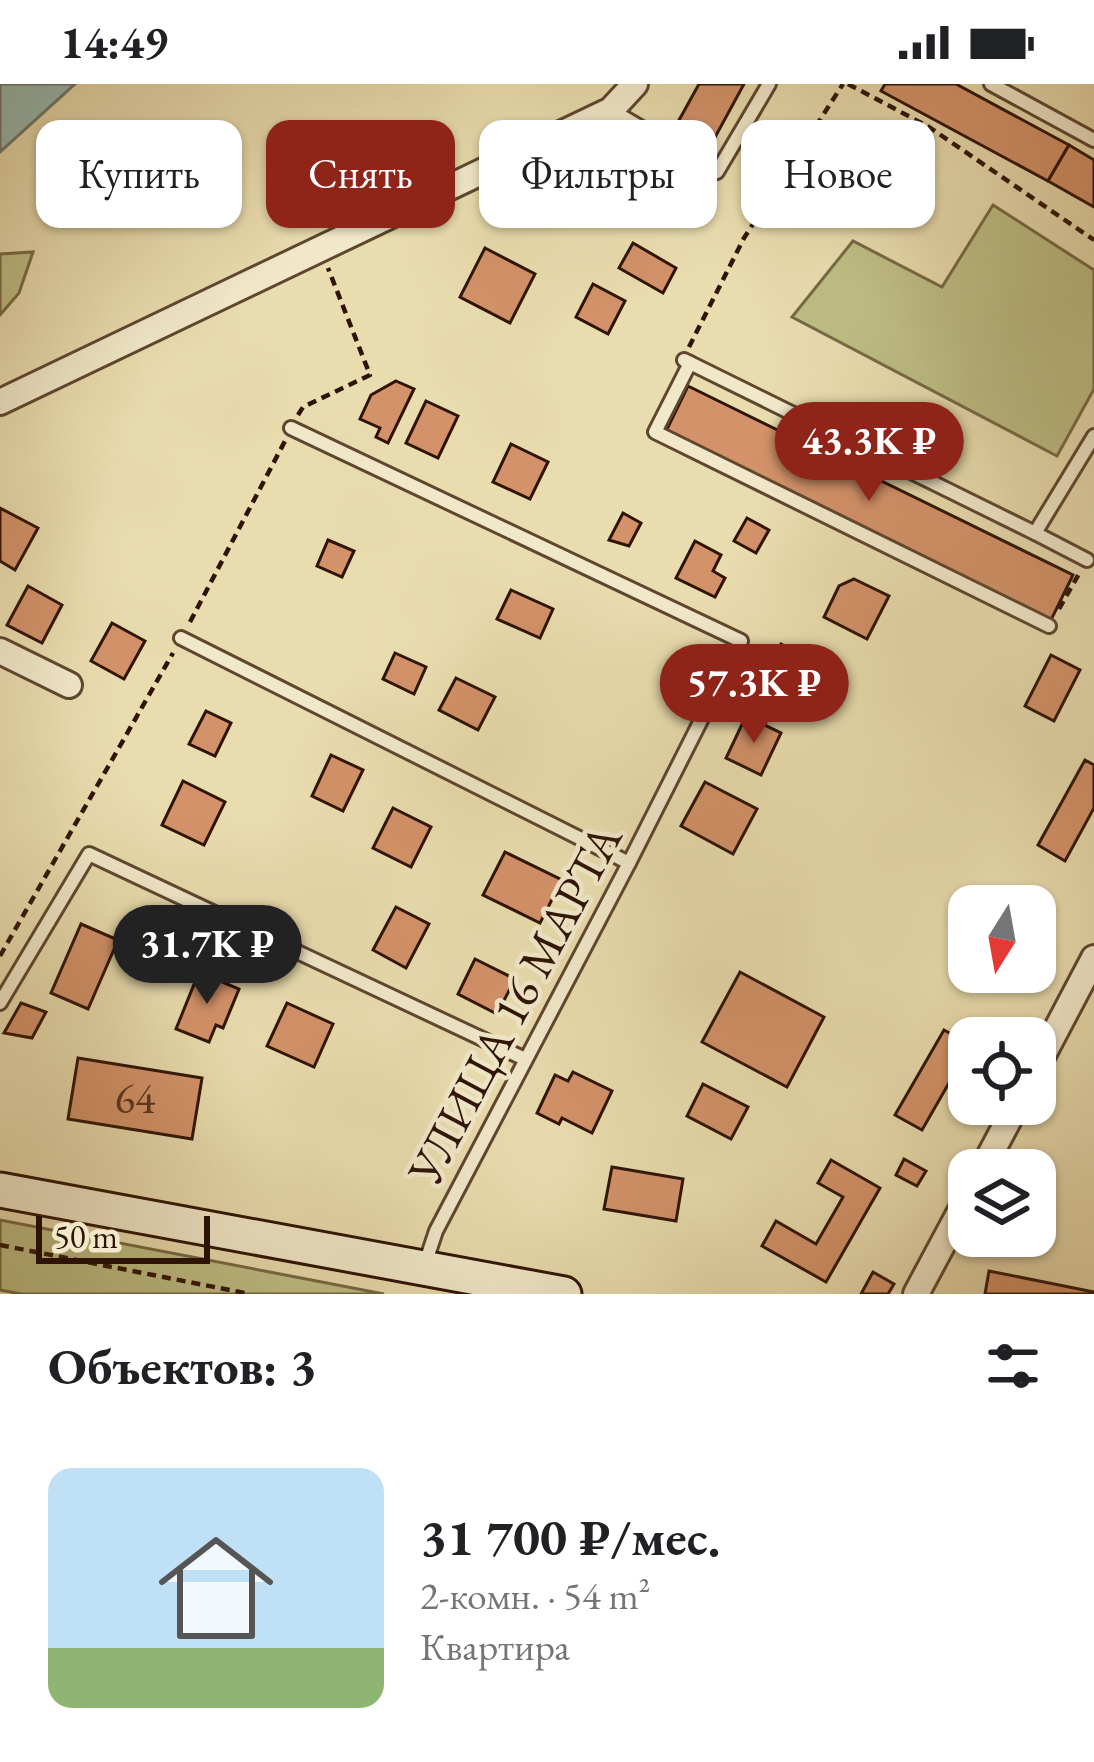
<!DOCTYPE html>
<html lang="ru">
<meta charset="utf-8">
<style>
body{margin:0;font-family:"EB Garamond",serif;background:#f6f6f6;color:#202124;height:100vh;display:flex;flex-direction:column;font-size:45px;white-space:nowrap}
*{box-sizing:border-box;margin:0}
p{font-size:39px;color:#757577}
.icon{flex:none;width:66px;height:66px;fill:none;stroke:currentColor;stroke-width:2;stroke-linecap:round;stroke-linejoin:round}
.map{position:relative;height:1210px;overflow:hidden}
.panel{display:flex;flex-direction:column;background:#fff;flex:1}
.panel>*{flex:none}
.hud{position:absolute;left:36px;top:36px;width:1023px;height:108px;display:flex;gap:24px}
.needle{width:78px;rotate:191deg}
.buttons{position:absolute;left:948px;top:801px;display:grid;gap:24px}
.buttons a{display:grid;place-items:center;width:108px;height:108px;border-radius:24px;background:#fff;box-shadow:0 3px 9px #0004;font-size:60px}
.scale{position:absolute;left:36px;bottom:30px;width:174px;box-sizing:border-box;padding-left:12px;border:6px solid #2f1405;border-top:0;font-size:33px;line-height:42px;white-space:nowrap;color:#2f1405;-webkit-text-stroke:9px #f1e8ca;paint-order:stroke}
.price{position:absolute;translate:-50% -102px;padding:0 27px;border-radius:42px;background:#8f2418;color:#fff;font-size:39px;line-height:78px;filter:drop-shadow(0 3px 6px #0008)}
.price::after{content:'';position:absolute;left:50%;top:72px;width:36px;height:27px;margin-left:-18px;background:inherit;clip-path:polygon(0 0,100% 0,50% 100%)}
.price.selected{background:#222;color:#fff}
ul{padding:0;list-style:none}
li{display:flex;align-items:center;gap:36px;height:300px;padding:0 48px}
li+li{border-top:3px solid #e0e0e0}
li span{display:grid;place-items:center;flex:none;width:336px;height:240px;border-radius:24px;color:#555}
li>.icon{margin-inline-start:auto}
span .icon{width:144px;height:144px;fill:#fffc;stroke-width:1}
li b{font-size:51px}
h2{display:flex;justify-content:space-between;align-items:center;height:144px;padding:0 48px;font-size:51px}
.chip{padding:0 42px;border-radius:24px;background:#fff;box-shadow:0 3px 9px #0004;font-size:42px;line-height:108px}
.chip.selected{background:#8f2418;color:#fff}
.status{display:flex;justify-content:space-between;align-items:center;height:84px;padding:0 60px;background:#fff;direction:ltr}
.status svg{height:33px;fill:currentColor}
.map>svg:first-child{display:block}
</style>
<div class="status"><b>14:49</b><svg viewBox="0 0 49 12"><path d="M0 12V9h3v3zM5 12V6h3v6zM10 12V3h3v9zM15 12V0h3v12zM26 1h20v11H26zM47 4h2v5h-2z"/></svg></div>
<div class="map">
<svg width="1094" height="1210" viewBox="0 0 1094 1210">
<rect width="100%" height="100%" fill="#e9dcae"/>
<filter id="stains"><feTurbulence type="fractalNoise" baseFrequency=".00167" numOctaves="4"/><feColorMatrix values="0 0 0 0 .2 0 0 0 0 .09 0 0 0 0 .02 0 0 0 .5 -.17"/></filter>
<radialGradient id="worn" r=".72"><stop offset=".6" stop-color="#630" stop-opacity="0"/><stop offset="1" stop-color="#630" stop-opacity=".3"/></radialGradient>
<!-- green -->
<g fill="#bebe85" stroke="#766945" stroke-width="3">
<polygon points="993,121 1094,186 1094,305 1057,372 792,233 853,157 942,203"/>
<polygon points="33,168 19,209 0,231 0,170"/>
<polygon points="0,1137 0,1136 384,1210 21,1210 0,1206"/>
</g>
<!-- water -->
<polygon fill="#98bab0" stroke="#6e786c" stroke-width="3" points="0,0 75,0 0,68"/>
<!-- building -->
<g fill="#d39269" stroke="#2f1405" stroke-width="3">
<polygon points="699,0 744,0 713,57 678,38"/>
<polygon points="885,0 956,0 1069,61 1048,97 881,7"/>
<polygon points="1069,61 1094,76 1094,123 1048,97"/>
<polygon points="633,159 676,184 663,209 619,184"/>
<polygon points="485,164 535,190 510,239 460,213"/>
<polygon points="593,200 625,217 608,250 576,233"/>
<polygon points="396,297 414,305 388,359 376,353 380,344 360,335 371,311"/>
<polygon points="688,302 1073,491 1050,538 665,349"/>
<polygon points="426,317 458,332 438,374 406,359"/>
<polygon points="511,360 548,378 530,415 493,398"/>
<polygon points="0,424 38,444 15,486 0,477"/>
<polygon points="623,429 641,439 629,462 609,456"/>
<polygon points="747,434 769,446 756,469 734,457"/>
<polygon points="328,456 354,467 342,493 317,482"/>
<polygon points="695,457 721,471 713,487 725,494 715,513 676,494"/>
<polygon points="854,495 889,512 867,555 824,533 839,502"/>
<polygon points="28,502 62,521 42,559 7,541"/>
<polygon points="511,506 553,525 540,554 497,535"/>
<polygon points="112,539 145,557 124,595 91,577"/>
<polygon points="781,560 823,581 796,633 755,612"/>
<polygon points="395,569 426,583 414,610 383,595"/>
<polygon points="1051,571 1080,586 1054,637 1025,622"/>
<polygon points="456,594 495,613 478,646 439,626"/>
<polygon points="206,627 231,639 215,672 189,660"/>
<polygon points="746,632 781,649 761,691 726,674"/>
<polygon points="331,671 363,686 343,727 312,712"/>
<polygon points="1085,676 1094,681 1094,724 1065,777 1038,761"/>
<polygon points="183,697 225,718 204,761 162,741"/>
<polygon points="705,698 757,725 733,770 681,742"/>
<polygon points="393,724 431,743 411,783 373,764"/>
<polygon points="505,768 562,796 540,839 483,811"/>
<polygon points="1017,805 1045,821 1035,839 1035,822 1008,822"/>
<polygon points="147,823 177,837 159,876 129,863"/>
<polygon points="396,823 429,840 406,884 373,866"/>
<polygon points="81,840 118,856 88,925 51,909"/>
<polygon points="475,875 515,895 497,930 458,910"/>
<polygon points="199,888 239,905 223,944 216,941 209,958 176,945"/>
<polygon points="740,888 824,933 787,1003 702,958"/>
<polygon points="970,888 1007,888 996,907"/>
<polygon points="21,919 46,928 32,954 4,949"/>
<polygon points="287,919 333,940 314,983 267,962"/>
<polygon points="944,946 969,960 969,964 922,1046 895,1031"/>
<polygon points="78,974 202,994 192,1055 68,1035"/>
<polygon points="573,988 612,1007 592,1049 562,1034 559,1040 537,1029 555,991 568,997"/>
<polygon points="703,1000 748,1023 731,1055 687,1032"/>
<polygon points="904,1075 926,1087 917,1102 896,1091"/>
<polygon points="831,1076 880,1104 826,1198 762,1162 776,1137 816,1160 843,1113 818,1099"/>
<polygon points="612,1083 683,1095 676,1137 604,1125"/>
<polygon points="989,1187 1094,1208 1094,1210 985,1210"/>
<polygon points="873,1188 894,1200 888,1210 861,1210"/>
</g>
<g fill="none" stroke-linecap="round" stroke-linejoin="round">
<defs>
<g id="lane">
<polyline points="991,0 1094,56"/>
<polyline points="611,26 717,88 769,0"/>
<polyline points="684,276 1035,449 1094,352"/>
<polyline points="690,279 655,348 1049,542"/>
<polyline points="291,344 741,557 629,779 436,1147 424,1183"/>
<polyline points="1035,449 1087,476"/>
<polyline points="181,554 629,779"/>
<polyline points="0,919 89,770 525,975"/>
</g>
<g id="street">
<polyline points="0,318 611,26 635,0"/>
<polyline points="0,567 69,601"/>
<polyline points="1035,986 1094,874"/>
<polyline points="982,1086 1017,1020"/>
<polyline points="916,1210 969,1111"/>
</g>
<polyline id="secondary" points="0,1106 564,1210"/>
</defs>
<!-- lane casing -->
<use href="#lane" stroke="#5e462f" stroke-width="18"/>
<!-- street casing -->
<use href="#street" stroke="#5e462f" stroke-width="30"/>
<!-- secondary casing -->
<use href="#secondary" stroke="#2f1405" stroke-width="39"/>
<!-- path -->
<g stroke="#2f1405" stroke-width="4.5" stroke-dasharray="9 6" stroke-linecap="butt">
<polyline points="848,0 929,43 1094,156"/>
<polyline points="689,263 744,154 843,0"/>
<polyline points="298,331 303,323 370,291 328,184"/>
<polyline points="1059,525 1080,488"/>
<polyline points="190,538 285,357"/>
<polyline points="0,872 173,569"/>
<polyline points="0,1161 250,1210"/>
</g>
<!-- lane -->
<use href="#lane" stroke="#f1e8ca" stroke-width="12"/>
<!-- street -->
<use href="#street" stroke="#f1e8ca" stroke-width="24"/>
<!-- secondary -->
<use href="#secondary" stroke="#f1e8ca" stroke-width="33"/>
</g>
<g text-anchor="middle" stroke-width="9" stroke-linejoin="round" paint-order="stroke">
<!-- number labels -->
<g font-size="42" fill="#58341e">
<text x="135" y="1029">64</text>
</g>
<!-- street labels -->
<g font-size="48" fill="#2f1405" stroke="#f1e8ca">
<text transform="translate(514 920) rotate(-62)" y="17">УЛИЦА 16 МАРТА</text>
</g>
</g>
<rect width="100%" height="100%" filter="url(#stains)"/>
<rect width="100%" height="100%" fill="url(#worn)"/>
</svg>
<div class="buttons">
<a><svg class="needle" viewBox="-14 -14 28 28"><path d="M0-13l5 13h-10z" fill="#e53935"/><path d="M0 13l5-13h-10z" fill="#757577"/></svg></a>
<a><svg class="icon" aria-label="locate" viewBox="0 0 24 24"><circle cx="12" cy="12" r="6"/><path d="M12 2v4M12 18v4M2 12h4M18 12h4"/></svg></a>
<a><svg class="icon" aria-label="layers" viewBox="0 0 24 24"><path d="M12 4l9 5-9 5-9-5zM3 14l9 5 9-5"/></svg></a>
</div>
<div class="scale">50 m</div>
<b class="price" style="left:869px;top:420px">43.3K ₽</b>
<b class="price" style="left:754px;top:662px">57.3K ₽</b>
<b class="price selected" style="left:207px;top:923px">31.7K ₽</b>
<div class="hud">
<a class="chip">Купить</a>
<a class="chip selected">Снять</a>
<a class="chip">Фильтры</a>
<a class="chip">Новое</a>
</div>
</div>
<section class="panel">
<h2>Объектов: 3<svg class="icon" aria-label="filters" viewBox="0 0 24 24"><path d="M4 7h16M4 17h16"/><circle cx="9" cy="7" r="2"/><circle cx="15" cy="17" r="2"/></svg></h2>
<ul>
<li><span style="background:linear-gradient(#bfe0f5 75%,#8fb573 0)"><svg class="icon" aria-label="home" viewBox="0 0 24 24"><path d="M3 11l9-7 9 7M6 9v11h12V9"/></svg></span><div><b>31 700 ₽/мес.</b><p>2-комн. · 54 m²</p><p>Квартира</p></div></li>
</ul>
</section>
